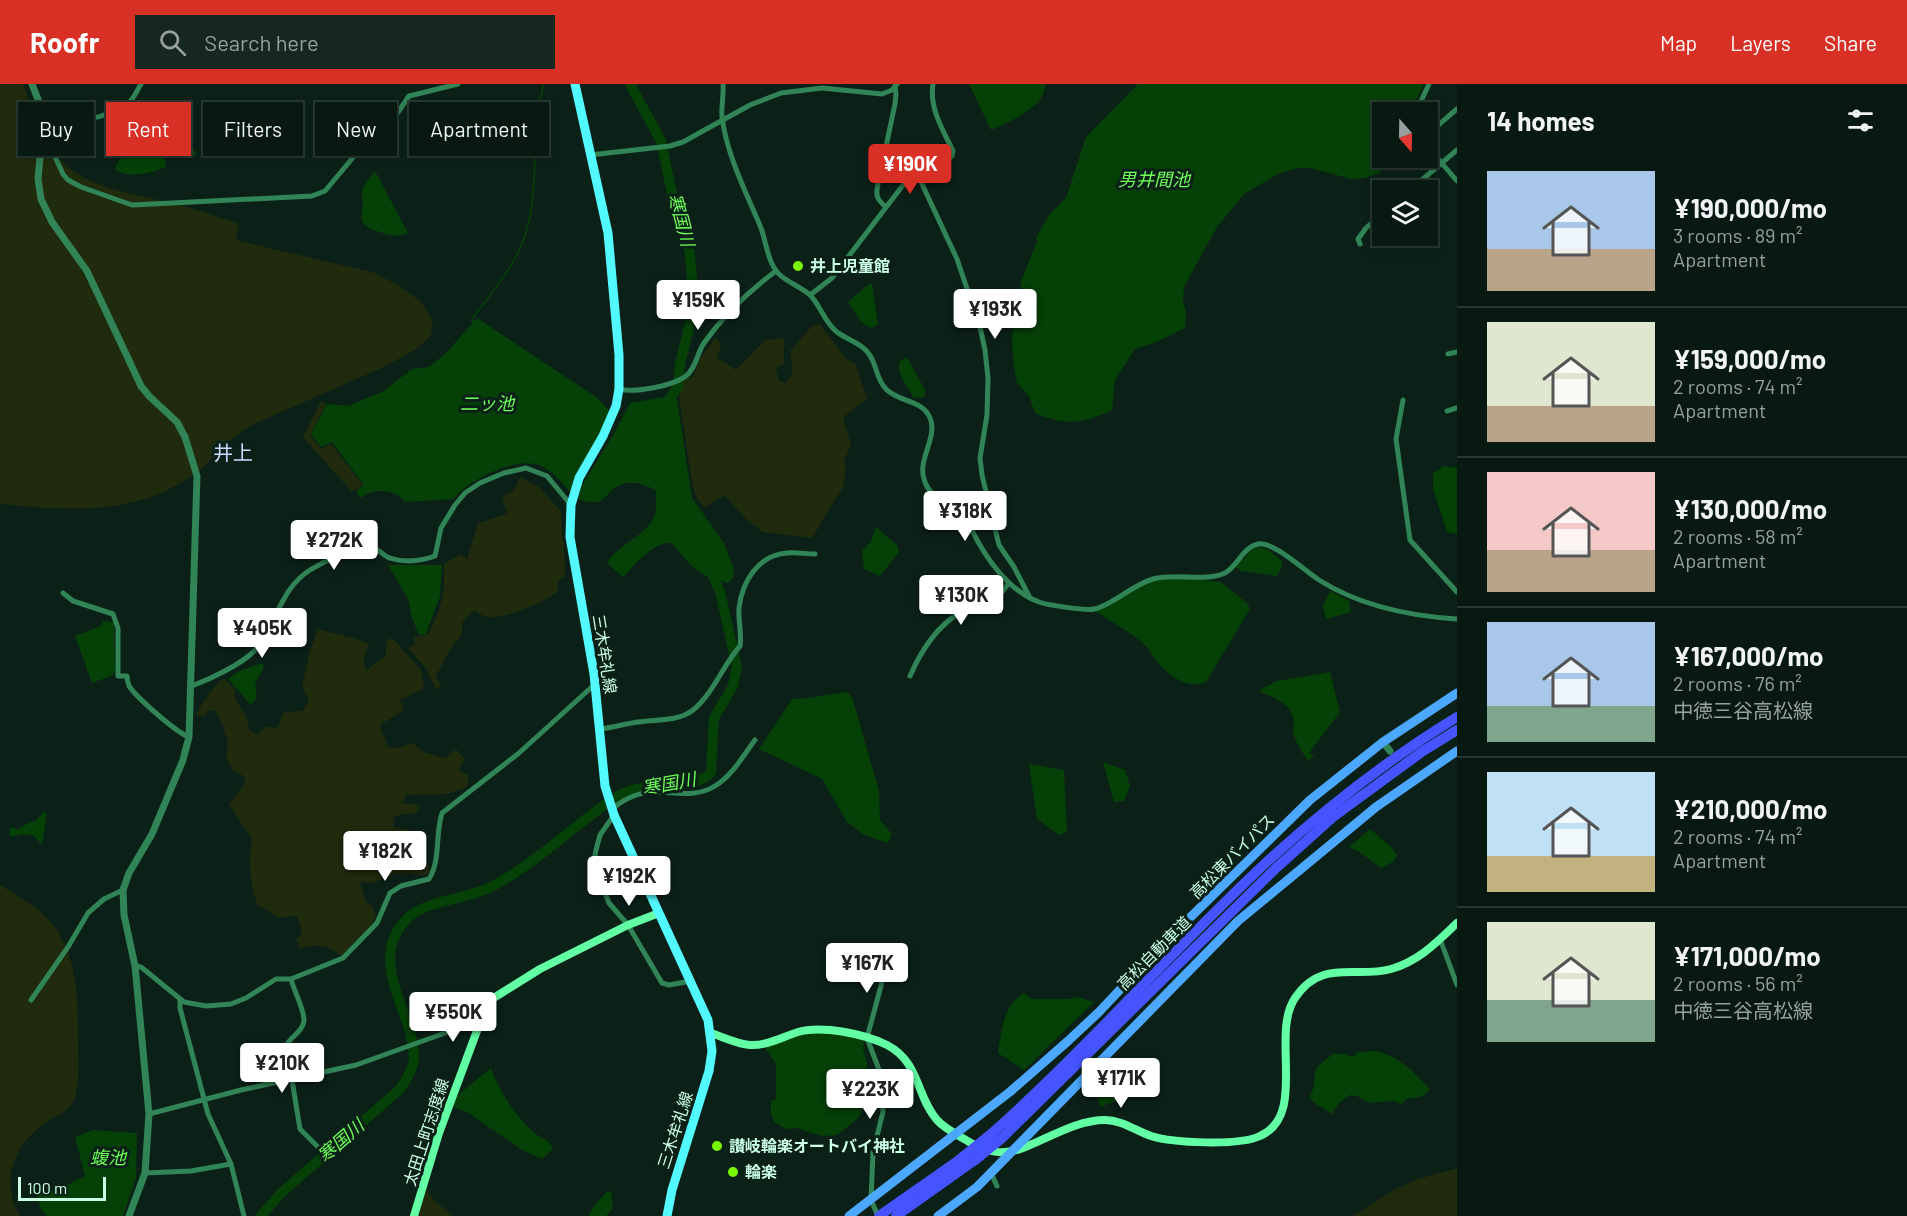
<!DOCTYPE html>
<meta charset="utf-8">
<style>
body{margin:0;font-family:Barlow,"Noto Sans JP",sans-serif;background:#162620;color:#f1f3f6;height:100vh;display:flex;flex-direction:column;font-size:22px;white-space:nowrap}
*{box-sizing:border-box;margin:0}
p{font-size:20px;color:#98a09f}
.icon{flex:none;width:33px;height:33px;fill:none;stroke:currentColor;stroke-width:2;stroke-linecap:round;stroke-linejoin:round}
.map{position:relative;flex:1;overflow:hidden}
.sheet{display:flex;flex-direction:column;background:#081912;width:450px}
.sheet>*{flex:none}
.guide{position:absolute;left:18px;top:18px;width:570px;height:54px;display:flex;gap:12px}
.needle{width:39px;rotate:160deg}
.tools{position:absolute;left:1372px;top:18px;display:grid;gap:12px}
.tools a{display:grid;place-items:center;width:66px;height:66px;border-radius:0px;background:#081912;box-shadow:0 3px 9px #0003,0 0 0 2px #293832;font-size:30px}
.scale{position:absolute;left:18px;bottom:15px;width:88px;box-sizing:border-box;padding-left:6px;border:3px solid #cbffe6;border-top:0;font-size:16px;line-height:21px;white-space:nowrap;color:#cbffe6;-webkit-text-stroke:4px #0b2118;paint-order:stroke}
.price{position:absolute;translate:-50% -51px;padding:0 14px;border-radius:6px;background:#fff;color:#222;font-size:20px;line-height:39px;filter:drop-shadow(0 2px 3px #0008)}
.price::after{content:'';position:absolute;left:50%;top:36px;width:18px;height:14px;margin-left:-9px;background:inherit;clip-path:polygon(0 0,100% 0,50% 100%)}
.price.selected{background:#d93025;color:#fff}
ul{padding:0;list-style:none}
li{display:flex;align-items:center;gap:18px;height:150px;padding:0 30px}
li+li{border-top:2px solid #293832}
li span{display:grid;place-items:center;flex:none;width:168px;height:120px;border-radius:0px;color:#555}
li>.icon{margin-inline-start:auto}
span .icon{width:72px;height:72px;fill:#fffc;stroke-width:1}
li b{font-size:26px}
h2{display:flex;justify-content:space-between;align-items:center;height:72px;padding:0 30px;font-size:26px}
.pill{padding:0 21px;border-radius:0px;background:#081912;box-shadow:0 3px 9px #0003,0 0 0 2px #293832;font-size:21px;line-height:54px}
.pill.selected{background:#d93025;color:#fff}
header{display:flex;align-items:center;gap:36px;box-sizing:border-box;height:84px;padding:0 30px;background:#d93025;color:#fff}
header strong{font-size:28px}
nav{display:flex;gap:33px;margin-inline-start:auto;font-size:21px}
.search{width:420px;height:54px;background:#162620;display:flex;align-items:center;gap:15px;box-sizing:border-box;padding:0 21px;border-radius:0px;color:#98a09f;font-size:22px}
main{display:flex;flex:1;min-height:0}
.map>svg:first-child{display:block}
</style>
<header>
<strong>Roofr</strong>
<div class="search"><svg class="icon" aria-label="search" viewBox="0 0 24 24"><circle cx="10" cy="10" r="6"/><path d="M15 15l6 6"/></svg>Search here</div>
<nav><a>Map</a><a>Layers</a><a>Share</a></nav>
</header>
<main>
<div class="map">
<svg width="1457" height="1132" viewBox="0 0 1457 1132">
<rect width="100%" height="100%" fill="#0b2118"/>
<!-- green -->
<g fill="#202b0d">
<path d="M 0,0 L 23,0 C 32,23 38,47 53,67 C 79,105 137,110 177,120 C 198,126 218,133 239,140 L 236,156 L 375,189 L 401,203 L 421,218 L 430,231 L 433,239 L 430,253 L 416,265 L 384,283 L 256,339 C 245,345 235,352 226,360 C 214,371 205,383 192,392 C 131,433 69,426 0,420 Z"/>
<polygon points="820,240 846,275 855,279 867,315 843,333 851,361 844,377 846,387 843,403 812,454 763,448 748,437 724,411 704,424 694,409 679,314 683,297 694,291 699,276 716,253 721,262 717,274 736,286 765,256 784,254 784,279 776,284 779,297 786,299 793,287 790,267 812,242"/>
<polygon points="321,317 326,320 310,351 321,365 331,360 363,401 352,408 303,353"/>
<path d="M 520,393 L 539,403 L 561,427 C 561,449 566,470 565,492 L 558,497 L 558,507 C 546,517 502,537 487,533 C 482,532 478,528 474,526 L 462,539 L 462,550 L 448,569 L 436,592 L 441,602 L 437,606 L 424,582 L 408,564 L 415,560 L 414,553 L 428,551 C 442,522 445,513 444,480 L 461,470 L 467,475 L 478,439 L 507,430 L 502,413 L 514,406 Z"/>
<path d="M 318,545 C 336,551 353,552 369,560 L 363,578 L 367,587 L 371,582 L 386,572 L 386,558 L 391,554 L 395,557 L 421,586 L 424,604 L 400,616 L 404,626 L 380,641 L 388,663 L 399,664 L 412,659 L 424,668 L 445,674 L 456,665 L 465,676 L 459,686 L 469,692 L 467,703 L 447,710 L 407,711 L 402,719 L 420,721 L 417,729 L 398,731 L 393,734 L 394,744 L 408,745 L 412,758 L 401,770 L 400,775 L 427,779 L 430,787 L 426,792 C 418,791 409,789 402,789 C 386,790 376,802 360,798 L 366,818 L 372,822 L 376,831 L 372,840 L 341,872 C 327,860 317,860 300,864 L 296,856 L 302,849 L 297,831 L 279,834 L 257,820 C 250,798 248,778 252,755 L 229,721 L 246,697 L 241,690 L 234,688 L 226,672 L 228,660 L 223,641 L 214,626 L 208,627 L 205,632 L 196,631 C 197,626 215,602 220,596 L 225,595 L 236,607 L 234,611 L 246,633 L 250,647 L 258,651 L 265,643 L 277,644 L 284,628 L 302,627 L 309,617 L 302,602 L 310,567 Z"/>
<path d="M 0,801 C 16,811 35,821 48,835 C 77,867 78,911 78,952 C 78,972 81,997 74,1016 C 69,1027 52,1034 42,1041 C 13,1063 0,1100 20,1132 L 0,1132 Z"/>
<polygon points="1457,1084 1457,1132 1353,1132 1395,1105 1419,1095"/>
<polygon points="426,1105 434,1116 453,1132 418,1132"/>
</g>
<!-- water -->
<g fill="#054007">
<path d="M 969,0 L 1046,0 C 1044,5 1044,10 1041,14 C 1034,26 1004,41 991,46 Z"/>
<path d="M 1138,0 L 1424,0 L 1410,28 L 1383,28 L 1383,74 L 1389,74 L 1379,89 L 1365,94 L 1351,95 L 1311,84 L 1298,84 L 1278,90 L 1244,110 L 1217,143 L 1184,203 L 1183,217 L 1186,229 L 1185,244 L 1159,257 L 1135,265 L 1115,296 L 1112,326 C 1084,340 1064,342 1035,329 L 1029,312 L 1017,299 L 1013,277 L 1012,251 L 1014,241 L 1023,230 L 1026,219 L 1020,200 L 1037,157 L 1036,153 L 1050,130 L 1066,114 L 1086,53 Z"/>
<polygon points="172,37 188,55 197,71 174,73 169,61 170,59 165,48"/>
<path d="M 152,52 L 157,53 L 166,79 L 165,83 C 153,89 124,96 115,84 L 119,76 L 130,71 L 132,66 Z"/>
<path d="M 375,87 L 408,149 C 396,153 390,152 380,148 C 362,143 359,139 363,121 C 364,112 362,121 362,112 C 361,102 370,93 375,87 Z"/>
<polygon points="872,199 878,241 871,244 861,238 848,218 865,203"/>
<path d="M 477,234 L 596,313 L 611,328 L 572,410 C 563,400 554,388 541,382 C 519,371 467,396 454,415 L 405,418 C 395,404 375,404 360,414 L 356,407 L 364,401 L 332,358 L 321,363 L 311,350 L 327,320 L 348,322 L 382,308 L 412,285 L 429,283 L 446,269 Z"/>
<path d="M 907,273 L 925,306 L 925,313 L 914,314 C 908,303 895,289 900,277 Z"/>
<path d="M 664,313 L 677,315 L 692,414 L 724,459 L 734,485 L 733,494 L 728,499 C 694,490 693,484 672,459 C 652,458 636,480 623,493 L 607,479 C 619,460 642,454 653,435 C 658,427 655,416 656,406 C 640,399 627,394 612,406 C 607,411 603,417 597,418 C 590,419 584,417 578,415 L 581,403 L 615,348 L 630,319 Z"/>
<polygon points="1444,382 1457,384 1457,450 1447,448 1433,405 1433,389"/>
<polygon points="876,443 897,461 899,468 880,492 864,485 862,467 871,457"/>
<polygon points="1258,463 1267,465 1282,477 1282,482 1277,492 1241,487 1236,483 1251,466"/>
<polygon points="388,481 442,481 440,512 426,550 419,551 412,534 408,515"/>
<path d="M 1185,494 L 1221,498 L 1248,520 L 1250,525 L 1206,598 C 1190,606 1171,593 1160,581 C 1154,576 1151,568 1146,562 C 1132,548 1111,538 1095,527 L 1133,505 L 1157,495 Z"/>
<polygon points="1330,507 1349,517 1351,528 1326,535 1323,522"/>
<polygon points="103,537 114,538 115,587 113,591 92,599 75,552 101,542"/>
<polygon points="262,579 264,583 255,600 257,613 251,621 228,595 239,587"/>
<path d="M 1330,588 L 1340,628 L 1309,669 L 1314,672 L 1308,677 C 1302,668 1295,658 1293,647 C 1292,640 1294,645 1294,638 C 1293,621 1274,613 1260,608 L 1261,605 L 1277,597 Z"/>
<path d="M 847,608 L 852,613 L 879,707 L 880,736 L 892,750 L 888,759 L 864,751 L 847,738 L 822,695 L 759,665 L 792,615 C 811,615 828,610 847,608 Z"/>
<polygon points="1103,678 1125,686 1130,702 1124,717 1114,718"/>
<polygon points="1029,680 1064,686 1067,748 1059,751 1037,735"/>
<polygon points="44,728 47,729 42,761 33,751 21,750 12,753 9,750 10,743 18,745 32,737 34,738"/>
<polygon points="1370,745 1391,763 1397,771 1394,777 1381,784 1361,769 1349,763"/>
<path d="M 1024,909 L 1031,915 L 1069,915 L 1078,913 L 1094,918 L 1024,986 L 998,969 C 1000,954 1003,932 1012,919 C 1015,916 1020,912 1024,909 Z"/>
<polygon points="825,947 864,956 863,965 867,979 862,1028 856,1036 837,1051 822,1052 796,1044 786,1045 774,1038 771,1029 771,1017 776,1015 776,980 765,964 792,953"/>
<path d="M 1375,967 C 1398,971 1415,989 1430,1005 C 1425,1013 1415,1014 1406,1015 L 1402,1020 L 1393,1017 L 1369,1019 L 1357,1012 L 1350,1011 L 1339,1019 L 1332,1030 C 1324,1023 1315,1022 1309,1013 C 1316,1005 1313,994 1316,985 C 1317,981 1330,973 1334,969 L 1336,970 L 1346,970 L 1349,972 L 1354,972 L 1357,968 Z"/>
<path d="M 491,984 C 500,1009 516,1033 536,1050 C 543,1055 550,1056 553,1065 L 542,1075 L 522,1066 L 467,1028 L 453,1023 L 457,1012 Z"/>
<path d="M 1104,984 L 1119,985 C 1129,1009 1125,1015 1100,1023 L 1098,1015 L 1102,985 Z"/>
<polygon points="93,1046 137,1049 136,1094 123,1132 47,1132 42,1127 36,1111 63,1103 85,1092 75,1053"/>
<polygon points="608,1107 611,1108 613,1124 606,1132 591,1132 589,1130 597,1118"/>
</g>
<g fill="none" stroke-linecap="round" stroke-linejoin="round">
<!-- stream -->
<path stroke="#054007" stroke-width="1.5" d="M 473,240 L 472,235 C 495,204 521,176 529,137 C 539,92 531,44 544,0"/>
<!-- river -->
<g stroke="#054007" stroke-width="10">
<polyline points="630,0 661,57 674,119 686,152 690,171 693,207 691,235 680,280 678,302 663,325"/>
<path d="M 261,1132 L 280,1110 L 399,1006 C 406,997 413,986 414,974 C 414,928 363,874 410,832 C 429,816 468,815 491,803 C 526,785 556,758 587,734 C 600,725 613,712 629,707 C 649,699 699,706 711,688 L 714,634 L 733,602 L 737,583 L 720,508 L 709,483"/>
</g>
<!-- minor -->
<g stroke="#318456" stroke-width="5">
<path d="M 723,0 C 724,11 721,22 722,33 C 727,72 746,108 761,144 C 766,157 768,180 779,190 C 788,199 802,203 811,212 C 821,223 825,239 837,248 C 847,256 862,259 869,270 C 877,281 876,295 886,305 C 897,317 919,316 928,330 C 941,350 917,374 924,395 C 929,414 946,417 960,428 C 968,435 972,447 977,456 C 991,481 1012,508 1039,518 C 1047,521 1087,527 1094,525 C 1111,522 1132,501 1153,495 C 1176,489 1206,498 1225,489 C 1237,483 1243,463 1258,460 C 1273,457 1305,487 1319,496 C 1360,522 1409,532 1457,535"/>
<polyline points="1416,28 1429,0"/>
<path d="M 43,40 C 71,38 104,37 128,19 C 134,15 137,6 141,0"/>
<polyline points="43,47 63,90 68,96 81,103 132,121 312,112 325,107 361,64 377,56 386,46 409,12 458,0"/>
<polyline points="1428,50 1457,25"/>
<polyline points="1428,63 1457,97"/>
<polyline points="590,71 670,62 683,58 750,21 781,9 822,4 882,10 892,6 897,0"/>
<polyline points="921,89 922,100 957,175 980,243 985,266 988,294 987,331 980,374 982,391 999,461 1014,483 1030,514"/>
<polyline points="1410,106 1457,66"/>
<path d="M 886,123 C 879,117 876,114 877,105 L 895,20 L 896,10 L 895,2"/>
<polyline points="1360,160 1358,155 1366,144 1383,129"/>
<path d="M 810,211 L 832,194 L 910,92 L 921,89 L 952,72 L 953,67 C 943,46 929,24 933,0"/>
<polyline points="1448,270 1457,268"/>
<path d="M 619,305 C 635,309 673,302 686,292 C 696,284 697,269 704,259 C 723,232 749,207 776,187"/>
<polyline points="1403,316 1396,355 1410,456 1457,508"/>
<polyline points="1447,327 1457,324"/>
<path d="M 63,509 L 73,517 L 113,530 L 118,544 L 118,592 L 127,592 C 127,595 128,599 129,602 C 137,614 177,649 189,653"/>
<path d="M 910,592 C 921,567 935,544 958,530 C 971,522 989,519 1000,510 C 1004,507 1006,502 1009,499"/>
<path d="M 192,602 C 210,595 243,580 256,565 C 276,540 281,504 310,486 C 323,478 355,463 370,463 C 379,464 383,472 390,474 C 404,479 422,477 435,472 L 441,444 L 455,421 L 465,409 L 480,399 L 504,389 L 526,384 L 547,392 L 571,421"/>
<path d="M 601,645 C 613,643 626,640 638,638 C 656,635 678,638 693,626 C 713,610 723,581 740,562 C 742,549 738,537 739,524 C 742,498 758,471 787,469 C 796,468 806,470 815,470"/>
<path d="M 612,725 C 624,715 639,708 655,708 C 675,708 696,714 715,702 C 732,692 743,672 755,656"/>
<polyline points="614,731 600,751 596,766 594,777 599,794 609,819 628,841 662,899 669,901 691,897"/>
<polyline points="1440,855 1457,901"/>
<path d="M 135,882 L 141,883 L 184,918 L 206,922 L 231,920 L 246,914 L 276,895 L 291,895 L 343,874 L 377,839 L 390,809 L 401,802 L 429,795 C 441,776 435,750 442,729 L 519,669 L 594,601"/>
<path d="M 291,895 C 294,907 304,925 304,936 C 304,949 284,955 285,968 C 286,978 292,985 292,996 L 300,1045 L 321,1066"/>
<polyline points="180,915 180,924 208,1030 231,1080 244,1132"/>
<polyline points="31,916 68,863 88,829 104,815 123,806"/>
<polyline points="149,1030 241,1006 356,981 481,936"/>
<polyline points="145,1089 191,1087 231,1080"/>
<polyline points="991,1089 997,1102"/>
<polyline points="878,1132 871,1116 873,1068 883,1028 881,991 867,954 889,872"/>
</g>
<!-- tertiary -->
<g stroke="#318456" stroke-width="7">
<polyline points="32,0 39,18 43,40 38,95 41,115 52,138 87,187 141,302 149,312 177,338 185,353 197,392 189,653 183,676 152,750 129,789 123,806 124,831 135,882 149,1030 145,1089 129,1132"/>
<polyline points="1383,658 1390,667"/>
</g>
<!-- secondary -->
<g stroke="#62ffa5" stroke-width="8">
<path d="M 711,949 C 723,953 737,960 750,961 C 767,962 782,953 798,948 C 822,941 865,950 887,961 C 920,978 916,1012 937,1036 C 946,1046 960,1052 971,1059 C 989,1069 1004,1071 1023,1064 C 1049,1054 1077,1036 1105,1036 C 1122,1036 1136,1047 1151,1052 C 1173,1059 1239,1062 1260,1052 C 1308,1031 1270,951 1295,914 C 1322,874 1355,895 1391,885 C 1419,877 1437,858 1457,839"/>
<polyline points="414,1132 439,1049 481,936 492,915 540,885 628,841 659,829"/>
</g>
<!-- primary -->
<polyline stroke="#52faff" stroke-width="9" points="575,0 608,149 619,271 619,305 616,322 603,352 579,394 571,421 570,453 594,590 605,702 614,731 708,936 712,967 709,987 672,1106 667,1132"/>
<!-- trunk -->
<g stroke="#4ca7ff" stroke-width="9">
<polyline points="849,1132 1011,1007 1068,957 1099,928 1160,863 1310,716 1383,658 1457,609"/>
<polyline points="938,1132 977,1103 1238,837 1376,723 1457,667"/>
</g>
<!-- motorway -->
<g stroke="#4654ff" stroke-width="10">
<path d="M 990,1051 C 1088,964 1173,865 1269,776 C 1327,723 1390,674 1457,633"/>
<polyline points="1002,1054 1275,785 1333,733 1423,667 1457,646"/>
<polyline points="879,1132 959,1076"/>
<polyline points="896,1132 975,1076"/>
</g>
<!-- motorway-bridge -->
<g stroke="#4654ff" stroke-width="10">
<polyline points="959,1076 990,1051"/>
<polyline points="975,1076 1002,1054"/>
</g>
</g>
<!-- markers -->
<g fill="#7af600" stroke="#0b2118" stroke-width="2">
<circle cx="798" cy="182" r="6"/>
<circle cx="717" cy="1062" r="6"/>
<circle cx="733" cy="1088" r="6"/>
</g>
<g text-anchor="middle" stroke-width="6" stroke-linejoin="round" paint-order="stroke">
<!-- poi labels -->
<g font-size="16" font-weight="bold" fill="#cbffe6" stroke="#0b2118" text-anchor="start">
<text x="810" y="188">井上児童館</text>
<text x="729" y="1068">讃岐輪楽オートバイ神社</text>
<text x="745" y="1094">輪楽</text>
</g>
<!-- street labels -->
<g font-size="16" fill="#cbffe6" stroke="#0b2118">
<text transform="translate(605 570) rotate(81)" y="6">三木牟礼線</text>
<text transform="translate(1232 772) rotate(-45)" y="6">高松東バイパス</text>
<text transform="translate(1154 869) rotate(-45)" y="6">高松自動車道</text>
<text transform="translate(675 1046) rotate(-72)" y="6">三木牟礼線</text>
<text transform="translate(426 1048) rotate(-72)" y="6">太田上町志度線</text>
</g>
<!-- water labels -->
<g font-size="18" font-style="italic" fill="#6fff59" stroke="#0b2118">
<text x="1154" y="102">男井間池</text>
<text transform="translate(681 136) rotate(75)" y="6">寒国川</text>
<text x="487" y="326">二ッ池</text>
<text transform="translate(669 700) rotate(-10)" y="6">寒国川</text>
<text transform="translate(341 1057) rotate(-41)" y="6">寒国川</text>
<text x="108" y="1080">蝮池</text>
</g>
<!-- quarter labels -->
<g font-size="20" fill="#cdd8ff" stroke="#0b2118">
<text x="233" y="376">井上</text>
</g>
</g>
</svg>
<div class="tools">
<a><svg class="needle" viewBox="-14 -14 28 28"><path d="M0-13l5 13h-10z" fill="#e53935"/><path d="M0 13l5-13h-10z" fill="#98a09f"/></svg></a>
<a><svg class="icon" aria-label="layers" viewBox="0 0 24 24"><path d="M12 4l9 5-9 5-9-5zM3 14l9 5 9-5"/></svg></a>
</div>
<div class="scale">100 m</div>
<b class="price selected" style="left:910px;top:111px">¥190K</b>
<b class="price" style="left:698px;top:247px">¥159K</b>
<b class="price" style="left:995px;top:256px">¥193K</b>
<b class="price" style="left:965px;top:458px">¥318K</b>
<b class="price" style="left:334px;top:487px">¥272K</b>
<b class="price" style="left:961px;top:542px">¥130K</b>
<b class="price" style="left:262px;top:575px">¥405K</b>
<b class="price" style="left:385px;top:798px">¥182K</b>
<b class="price" style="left:629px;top:823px">¥192K</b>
<b class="price" style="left:867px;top:910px">¥167K</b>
<b class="price" style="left:453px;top:959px">¥550K</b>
<b class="price" style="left:282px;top:1010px">¥210K</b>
<b class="price" style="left:1121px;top:1025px">¥171K</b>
<b class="price" style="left:870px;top:1036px">¥223K</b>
<div class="guide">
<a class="pill">Buy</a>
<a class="pill selected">Rent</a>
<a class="pill">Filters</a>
<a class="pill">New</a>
<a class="pill">Apartment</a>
</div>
</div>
<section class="sheet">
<h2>14 homes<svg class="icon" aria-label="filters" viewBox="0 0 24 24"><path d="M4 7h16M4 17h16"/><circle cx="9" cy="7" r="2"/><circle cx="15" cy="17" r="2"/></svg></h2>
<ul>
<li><span style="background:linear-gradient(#a9c7e8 65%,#b9a48a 0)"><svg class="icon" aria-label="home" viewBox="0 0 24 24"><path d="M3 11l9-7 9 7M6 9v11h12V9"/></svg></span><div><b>¥190,000/mo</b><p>3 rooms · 89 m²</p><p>Apartment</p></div></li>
<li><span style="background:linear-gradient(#dfe7d0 70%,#b9a48a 0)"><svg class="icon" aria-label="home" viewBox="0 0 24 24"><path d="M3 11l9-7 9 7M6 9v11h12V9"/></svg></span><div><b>¥159,000/mo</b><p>2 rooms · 74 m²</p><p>Apartment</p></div></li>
<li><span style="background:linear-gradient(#f6c9c9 65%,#b9a48a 0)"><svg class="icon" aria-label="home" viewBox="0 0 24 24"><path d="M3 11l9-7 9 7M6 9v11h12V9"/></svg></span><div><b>¥130,000/mo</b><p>2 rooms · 58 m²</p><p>Apartment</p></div></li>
<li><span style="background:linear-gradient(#a9c7e8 70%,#7fa58c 0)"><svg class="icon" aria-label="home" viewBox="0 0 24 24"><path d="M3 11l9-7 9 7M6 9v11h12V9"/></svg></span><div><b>¥167,000/mo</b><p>2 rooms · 76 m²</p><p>中徳三谷高松線</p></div></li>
<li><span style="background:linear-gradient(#bfe0f5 70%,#c2b280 0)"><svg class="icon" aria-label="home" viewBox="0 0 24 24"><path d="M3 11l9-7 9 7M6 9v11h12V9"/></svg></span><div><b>¥210,000/mo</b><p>2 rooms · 74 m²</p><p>Apartment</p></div></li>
<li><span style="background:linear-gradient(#dfe7d0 65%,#7fa58c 0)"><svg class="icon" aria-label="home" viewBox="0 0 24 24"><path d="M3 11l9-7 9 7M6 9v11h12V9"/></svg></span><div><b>¥171,000/mo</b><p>2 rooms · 56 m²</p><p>中徳三谷高松線</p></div></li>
</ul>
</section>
</main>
